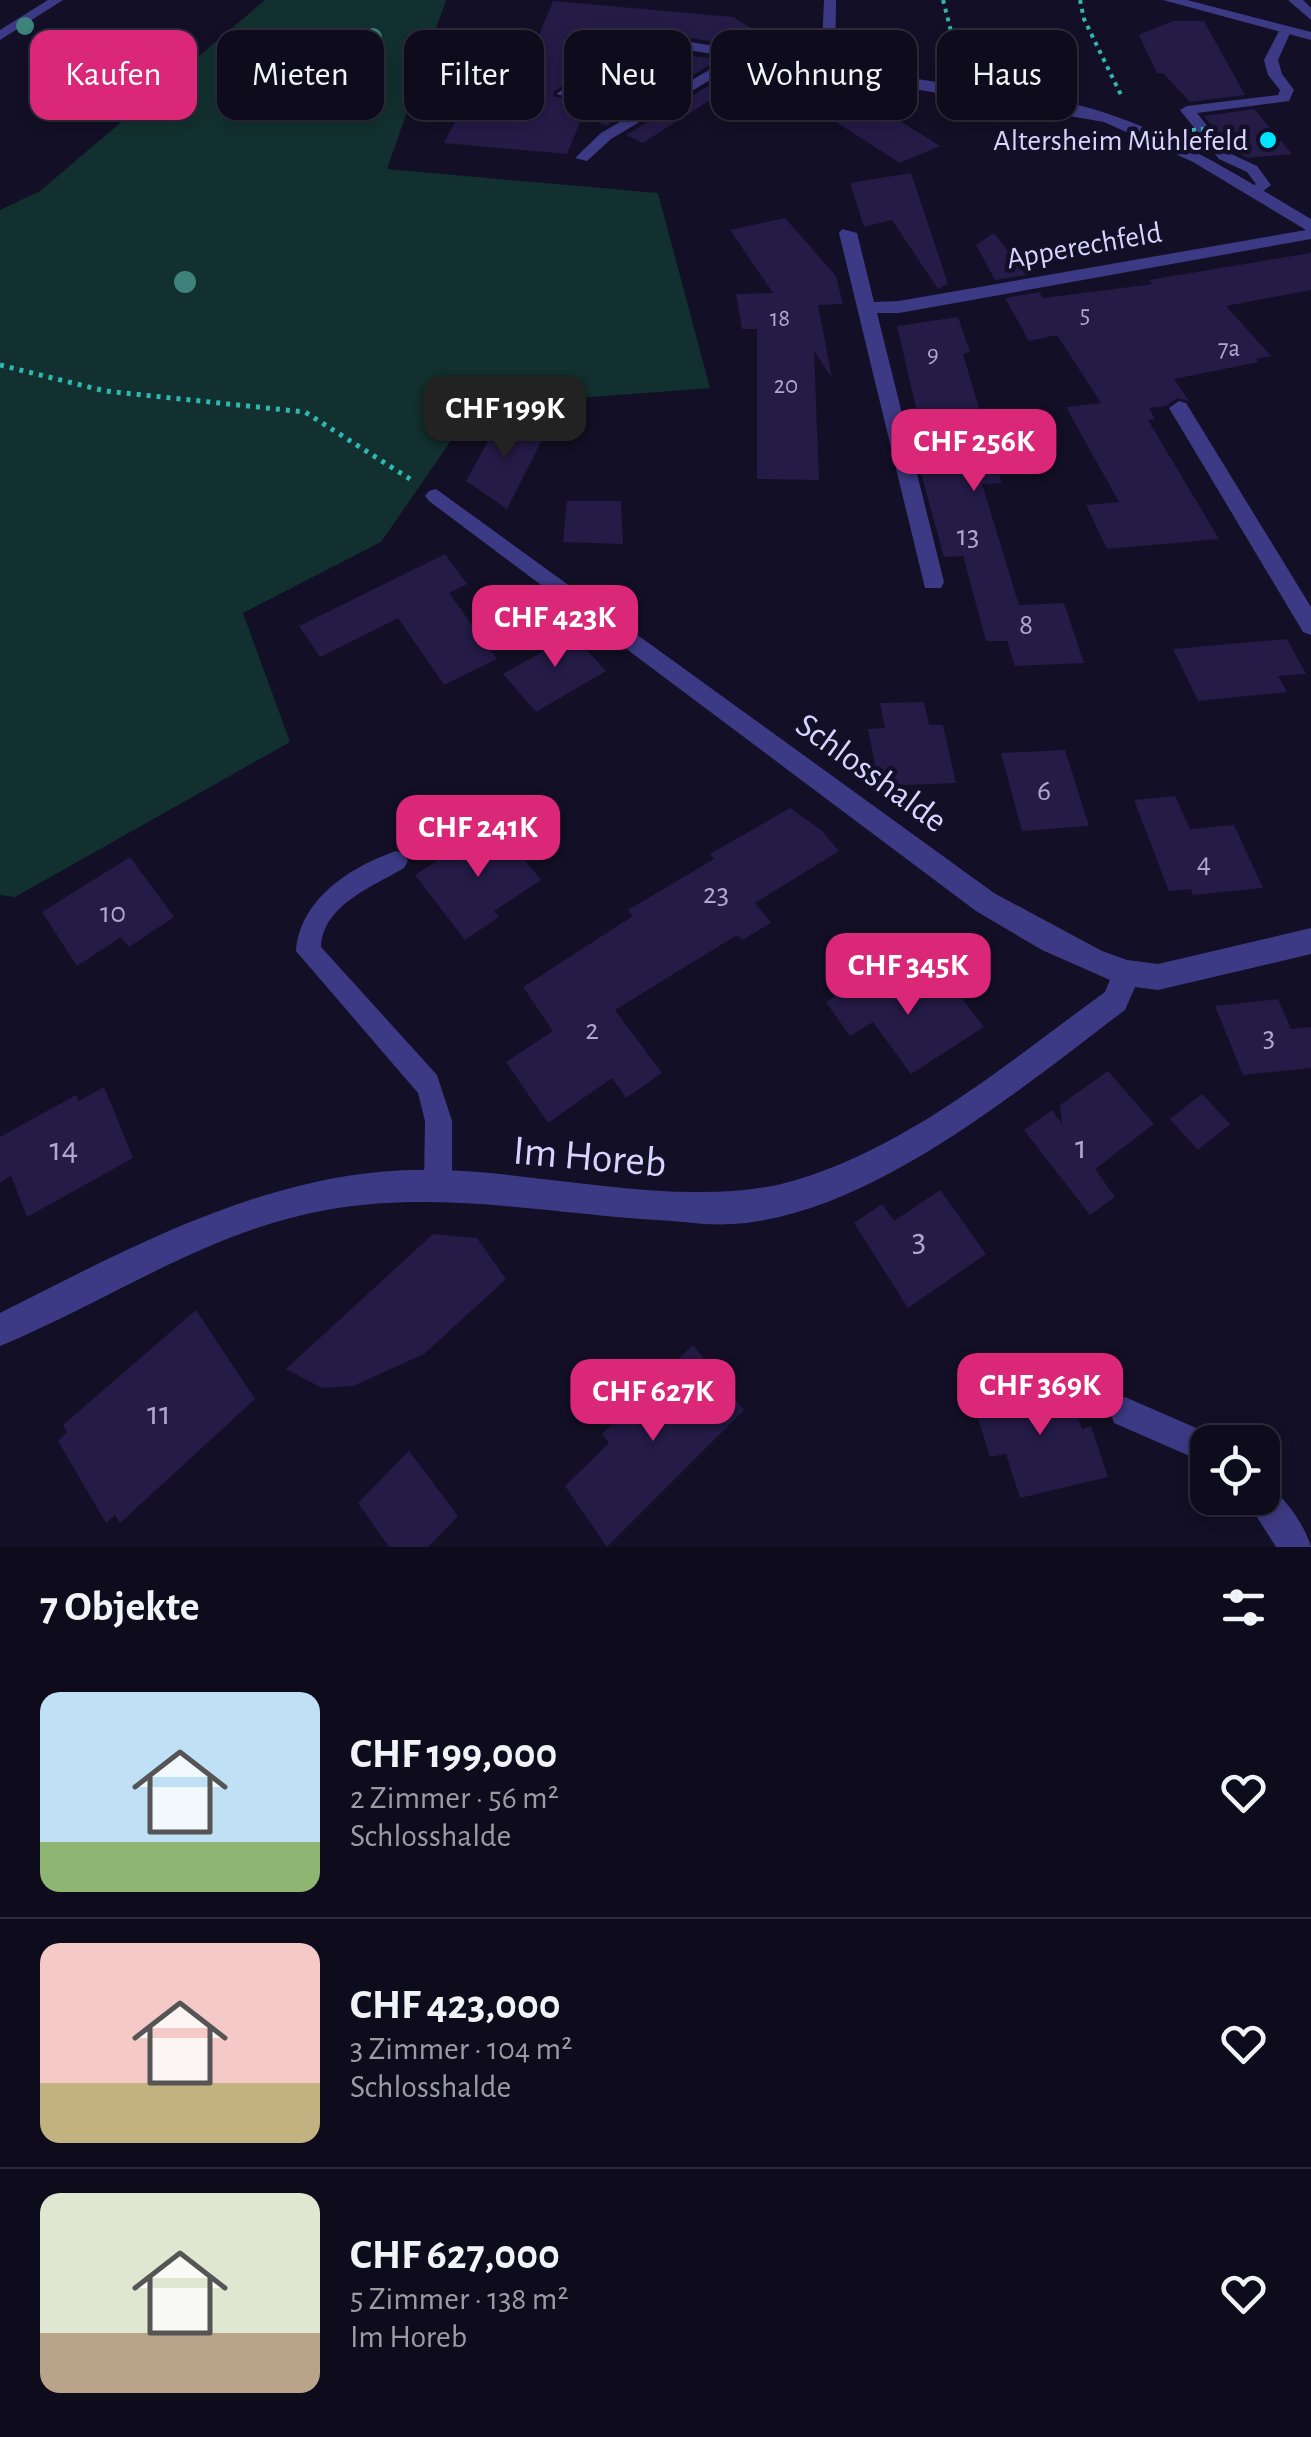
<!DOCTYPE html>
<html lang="de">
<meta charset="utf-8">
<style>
body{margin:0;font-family:"Alegreya Sans",sans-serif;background:#1c1929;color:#f1f3f6;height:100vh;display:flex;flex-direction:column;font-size:38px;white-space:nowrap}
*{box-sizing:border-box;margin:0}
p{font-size:32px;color:#9b9ba3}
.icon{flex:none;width:55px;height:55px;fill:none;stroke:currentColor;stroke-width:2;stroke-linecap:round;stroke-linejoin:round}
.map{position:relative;height:1547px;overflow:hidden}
.details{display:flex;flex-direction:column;background:#0e0b1c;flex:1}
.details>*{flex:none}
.guide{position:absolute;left:30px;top:30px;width:1252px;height:90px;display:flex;gap:20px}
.buttons{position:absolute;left:1190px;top:1425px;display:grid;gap:20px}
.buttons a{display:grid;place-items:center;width:90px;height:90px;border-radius:20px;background:#0e0b1c;box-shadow:0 5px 15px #0003,0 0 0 2px #2e2b3b;font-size:50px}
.price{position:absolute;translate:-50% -85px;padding:0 22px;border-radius:20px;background:#db2777;color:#fff;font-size:32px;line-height:65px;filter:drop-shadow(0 2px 5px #0008)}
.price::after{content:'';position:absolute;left:50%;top:60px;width:30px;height:22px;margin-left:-15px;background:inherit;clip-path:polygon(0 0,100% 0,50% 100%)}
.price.current{background:#222;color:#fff}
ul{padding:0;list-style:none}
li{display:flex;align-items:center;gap:30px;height:250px;padding:0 40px}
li+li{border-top:2px solid #2e2b3b}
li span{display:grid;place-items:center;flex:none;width:280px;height:200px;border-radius:20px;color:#555}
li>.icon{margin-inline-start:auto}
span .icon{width:120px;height:120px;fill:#fffc;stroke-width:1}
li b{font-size:42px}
h2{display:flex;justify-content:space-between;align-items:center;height:120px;padding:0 40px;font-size:42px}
.chip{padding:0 35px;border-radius:20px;background:#0e0b1c;box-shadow:0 5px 15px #0003,0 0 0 2px #2e2b3b;font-size:35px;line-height:90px}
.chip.current{background:#db2777;color:#fff}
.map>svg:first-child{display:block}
</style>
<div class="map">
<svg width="1311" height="1547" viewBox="0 0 1311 1547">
<rect width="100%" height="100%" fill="#130f26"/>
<!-- green -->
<polygon fill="#12302f" points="265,0 446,0 387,169 658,193 710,388 475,406 381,542 243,613 290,742 15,897 0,895 0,210 40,191"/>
<!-- building -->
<g fill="#241b47">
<polygon points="553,1 733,17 769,39 768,51 672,35 644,37 554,91 553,96 571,100 653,52 720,59 606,126 583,115 567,154 444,143 466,100 533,50"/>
<polygon points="1173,21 1204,21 1245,95 1190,102 1163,73 1157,73 1139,35"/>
<polygon points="745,64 766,67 764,77 724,103 713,98 643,143 626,135"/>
<polygon points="868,101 940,146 900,163 828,117"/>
<polygon points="1254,109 1292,154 1248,158 1232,150 1204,116"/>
<polygon points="911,173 948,284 938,289 892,220 864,227 850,183"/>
<polygon points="785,218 836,276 843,304 818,305 832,378 814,351 819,480 757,479 757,329 742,329 736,294 773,293 730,230"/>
<polygon points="994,233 1026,275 995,280 976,245"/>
<polygon points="1311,253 1311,290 1226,306 1271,356 1256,359 1259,362 1174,379 1189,401 1177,398 1166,406 1149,408 1155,419 1148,420 1219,539 1107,549 1086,505 1119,502 1066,407 1101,403 1057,335 1029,341 1005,298 1039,292 1043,298 1153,284 1149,280"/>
<polygon points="958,317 970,352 963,354 981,415 991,415 1009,470 998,470 1002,483 982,484 1019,605 1064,603 1084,663 1015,666 1007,641 986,641 963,556 944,557 916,455 927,455 897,326"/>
<polygon points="499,421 541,428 537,436 543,438 507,509 466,481"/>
<polygon points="567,501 621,501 623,544 563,542"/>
<polygon points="445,554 467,584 449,593 497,659 444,685 398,618 320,657 299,626"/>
<polygon points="556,616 606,671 536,712 503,674 554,645"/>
<polygon points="1287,639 1306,674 1278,676 1287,692 1198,701 1173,649"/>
<polygon points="924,702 929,725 943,725 956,783 879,786 868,729 885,728 880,703"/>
<polygon points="1065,750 1089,826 1022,831 1001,753"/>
<polygon points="1175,796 1190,829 1234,825 1263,888 1193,895 1191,889 1169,891 1134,800"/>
<polygon points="790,808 821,830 839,851 755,903 771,923 742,940 737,935 615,1010 662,1073 626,1098 612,1078 548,1123 506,1062 553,1031 523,987 633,916 628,910 714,859 710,854"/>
<polygon points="495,824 541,880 494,911 499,917 465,940 415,875"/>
<polygon points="130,857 174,917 129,947 121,937 77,966 42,912"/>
<polygon points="873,972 892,996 914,983 920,990 944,975 984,1027 911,1074 873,1022 850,1036 826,1002"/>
<polygon points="1278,999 1291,1029 1311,1027 1311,1068 1243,1075 1215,1006"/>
<polygon points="1108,1071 1154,1124 1095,1169 1115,1197 1090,1215 1024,1130 1052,1110 1062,1124 1060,1105"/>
<polygon points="104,1087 133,1158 27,1217 11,1176 0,1183 0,1137 76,1095 79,1101"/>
<polygon points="1202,1094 1230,1124 1198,1150 1170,1119"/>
<polygon points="940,1190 986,1254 908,1308 854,1223 882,1204 894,1221"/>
<polygon points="433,1234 477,1238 506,1279 424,1354 353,1386 322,1388 286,1369"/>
<polygon points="196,1310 255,1399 120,1523 115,1515 106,1523 58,1441 67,1432 63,1425"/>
<polygon points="693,1345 744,1410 607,1547 565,1486 609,1443 602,1434"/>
<polygon points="1064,1378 1082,1429 1091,1426 1108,1477 1020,1498 1006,1454 990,1457 972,1399"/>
<polygon points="409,1451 458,1516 428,1547 389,1547 358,1503"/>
</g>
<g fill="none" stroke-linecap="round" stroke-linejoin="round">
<!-- path-far1 -->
<g stroke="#2fb8b0" stroke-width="4" stroke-dasharray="4 5" stroke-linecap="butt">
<polyline points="943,0 959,62"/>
<polyline points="1080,0 1084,19 1121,95"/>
</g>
<!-- path -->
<polyline stroke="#2fb8b0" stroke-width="5" stroke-dasharray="4 6" stroke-linecap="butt" points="0,365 105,391 305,412 410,479"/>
<!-- service -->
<g fill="#3d3a85" fill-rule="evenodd">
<polygon points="48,0 63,0 0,40 0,30"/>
<polygon points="824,0 836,0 835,69 828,73 821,69"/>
<polygon points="1285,27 1291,31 1278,60 1282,74 1294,90 1289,101 1197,113 1229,153 1257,166 1271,185 1254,198 1246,193 1256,184 1247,172 1219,159 1180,110 1187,106 1278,95 1280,90 1268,75 1264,60 1279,31"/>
<polygon points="740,52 752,55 611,139 587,161 575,158 601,133"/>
<path d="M 396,851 L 404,854 L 408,861 L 404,868 C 372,887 323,905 321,947 L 437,1075 L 452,1121 L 452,1185 L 448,1195 L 438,1199 L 428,1195 L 424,1185 L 425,1121 L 418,1093 L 296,951 C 300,899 350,867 396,851 Z"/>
<polygon points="1125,1397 1219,1438 1221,1442 1208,1442 1208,1464 1114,1423 1110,1412 1114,1401"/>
<path d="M 1262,1483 C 1282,1491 1306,1527 1311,1547 L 1276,1547 L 1245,1498 L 1262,1498 Z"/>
</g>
<!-- minor -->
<g fill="#3d3a85" fill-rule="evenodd">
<polygon points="1163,0 1187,0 1311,32 1311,40"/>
<polygon points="1288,0 1303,0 1311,8 1311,20"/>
<path d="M 671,39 L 1078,105 C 1164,127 1235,174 1311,219 L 1311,239 L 899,313 L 877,313 L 944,582 L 941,588 L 925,588 L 839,233 L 842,229 L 857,233 L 874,302 L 899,301 L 1306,230 L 1193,162 L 1104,122 L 671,47 L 652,48 L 569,97 L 556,94 L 644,41 Z"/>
<polygon points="1179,401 1186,403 1311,607 1311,635 1303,632 1169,408"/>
<path d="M 436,489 L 994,893 L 1102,951 L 1127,960 L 1158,964 L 1311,928 L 1311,954 L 1158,990 L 1135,987 L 1125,1010 C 1020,1089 868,1217 732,1224 C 707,1226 682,1221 657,1220 C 546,1213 437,1190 326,1210 C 208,1231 109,1301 0,1346 L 0,1313 C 139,1243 282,1164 442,1170 C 550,1173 694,1211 796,1180 C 912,1145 1008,1062 1105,992 L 1110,980 L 1042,950 L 976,911 L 429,501 L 425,496 L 429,491 Z"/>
</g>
<!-- path-bridge -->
<polyline stroke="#2fb8b0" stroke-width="4" stroke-dasharray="4 5" stroke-linecap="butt" points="1192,130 1215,128"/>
</g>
<!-- trees -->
<g fill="#3d827b">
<circle cx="25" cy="26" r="9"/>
<circle cx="373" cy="37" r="9"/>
<circle cx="185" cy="282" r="11"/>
</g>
<!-- markers -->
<circle fill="#00e5ff" stroke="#130f26" stroke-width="4" cx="1268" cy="140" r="10"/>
<g text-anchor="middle" stroke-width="9" stroke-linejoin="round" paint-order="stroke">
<!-- far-number labels -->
<g font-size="25" fill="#aca6d1">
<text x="1085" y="322">5</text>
<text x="780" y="326">18</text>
<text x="1229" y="356">7a</text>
<text x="933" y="362">9</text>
<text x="786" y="393">20</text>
</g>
<!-- far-poi labels -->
<g font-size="30" fill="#d9d4ff" stroke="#130f26" text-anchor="end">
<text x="1248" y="150">Altersheim Mühlefeld</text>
</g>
<!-- far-street labels -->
<g font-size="30" fill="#d9d4ff" stroke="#130f26">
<text transform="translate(1084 245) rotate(-10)" y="10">Apperechfeld</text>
</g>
<!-- number labels -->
<g font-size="30" fill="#aca6d1">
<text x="968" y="545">13</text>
<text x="1026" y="634">8</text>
<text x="1044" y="800">6</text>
<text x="1204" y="872">4</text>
<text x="716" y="903">23</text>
<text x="113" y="922">10</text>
<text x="592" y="1039">2</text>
<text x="1269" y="1046">3</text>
</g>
<!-- street labels -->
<g font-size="35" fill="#d9d4ff" stroke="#130f26">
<text transform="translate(872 772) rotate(36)" y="12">Schlosshalde</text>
</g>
<!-- near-number labels -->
<g font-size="35" fill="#aca6d1">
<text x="1081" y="1158">1</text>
<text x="64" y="1160">14</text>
<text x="919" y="1251">3</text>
<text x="159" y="1424">11</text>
</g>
<!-- near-street labels -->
<g font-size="42" fill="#d9d4ff" stroke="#130f26">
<text transform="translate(590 1155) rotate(5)" y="15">Im Horeb</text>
</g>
</g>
</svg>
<div class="buttons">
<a><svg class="icon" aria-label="locate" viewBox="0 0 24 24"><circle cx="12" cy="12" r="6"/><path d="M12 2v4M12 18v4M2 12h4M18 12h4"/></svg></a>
</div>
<b class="price current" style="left:505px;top:461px">CHF 199K</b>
<b class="price" style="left:974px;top:494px">CHF 256K</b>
<b class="price" style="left:555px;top:670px">CHF 423K</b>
<b class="price" style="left:478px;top:880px">CHF 241K</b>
<b class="price" style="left:908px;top:1018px">CHF 345K</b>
<b class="price" style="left:1040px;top:1438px">CHF 369K</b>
<b class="price" style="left:653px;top:1444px">CHF 627K</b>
<div class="guide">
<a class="chip current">Kaufen</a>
<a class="chip">Mieten</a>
<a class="chip">Filter</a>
<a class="chip">Neu</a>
<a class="chip">Wohnung</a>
<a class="chip">Haus</a>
</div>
</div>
<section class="details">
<h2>7 Objekte<svg class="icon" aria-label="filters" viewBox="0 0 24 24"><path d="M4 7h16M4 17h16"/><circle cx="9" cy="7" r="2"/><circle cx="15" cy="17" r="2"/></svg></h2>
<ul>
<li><span style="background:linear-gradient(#bfe0f5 75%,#8fb573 0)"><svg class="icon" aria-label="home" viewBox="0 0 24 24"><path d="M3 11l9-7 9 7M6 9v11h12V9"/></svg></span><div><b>CHF 199,000</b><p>2 Zimmer · 56 m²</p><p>Schlosshalde</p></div><svg class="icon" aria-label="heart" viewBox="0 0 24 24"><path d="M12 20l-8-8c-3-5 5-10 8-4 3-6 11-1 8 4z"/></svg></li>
<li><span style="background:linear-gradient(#f6c9c9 70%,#c2b280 0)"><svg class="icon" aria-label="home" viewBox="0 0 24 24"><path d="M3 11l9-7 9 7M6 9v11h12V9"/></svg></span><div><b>CHF 423,000</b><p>3 Zimmer · 104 m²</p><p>Schlosshalde</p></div><svg class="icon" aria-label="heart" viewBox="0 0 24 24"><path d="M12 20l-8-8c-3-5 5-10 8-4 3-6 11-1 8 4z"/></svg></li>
<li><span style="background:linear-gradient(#dfe7d0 70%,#b9a48a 0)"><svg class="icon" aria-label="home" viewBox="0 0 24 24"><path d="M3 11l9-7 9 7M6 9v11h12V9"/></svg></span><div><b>CHF 627,000</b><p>5 Zimmer · 138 m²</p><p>Im Horeb</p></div><svg class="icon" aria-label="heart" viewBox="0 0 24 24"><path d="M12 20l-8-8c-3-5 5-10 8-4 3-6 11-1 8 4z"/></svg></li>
</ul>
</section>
